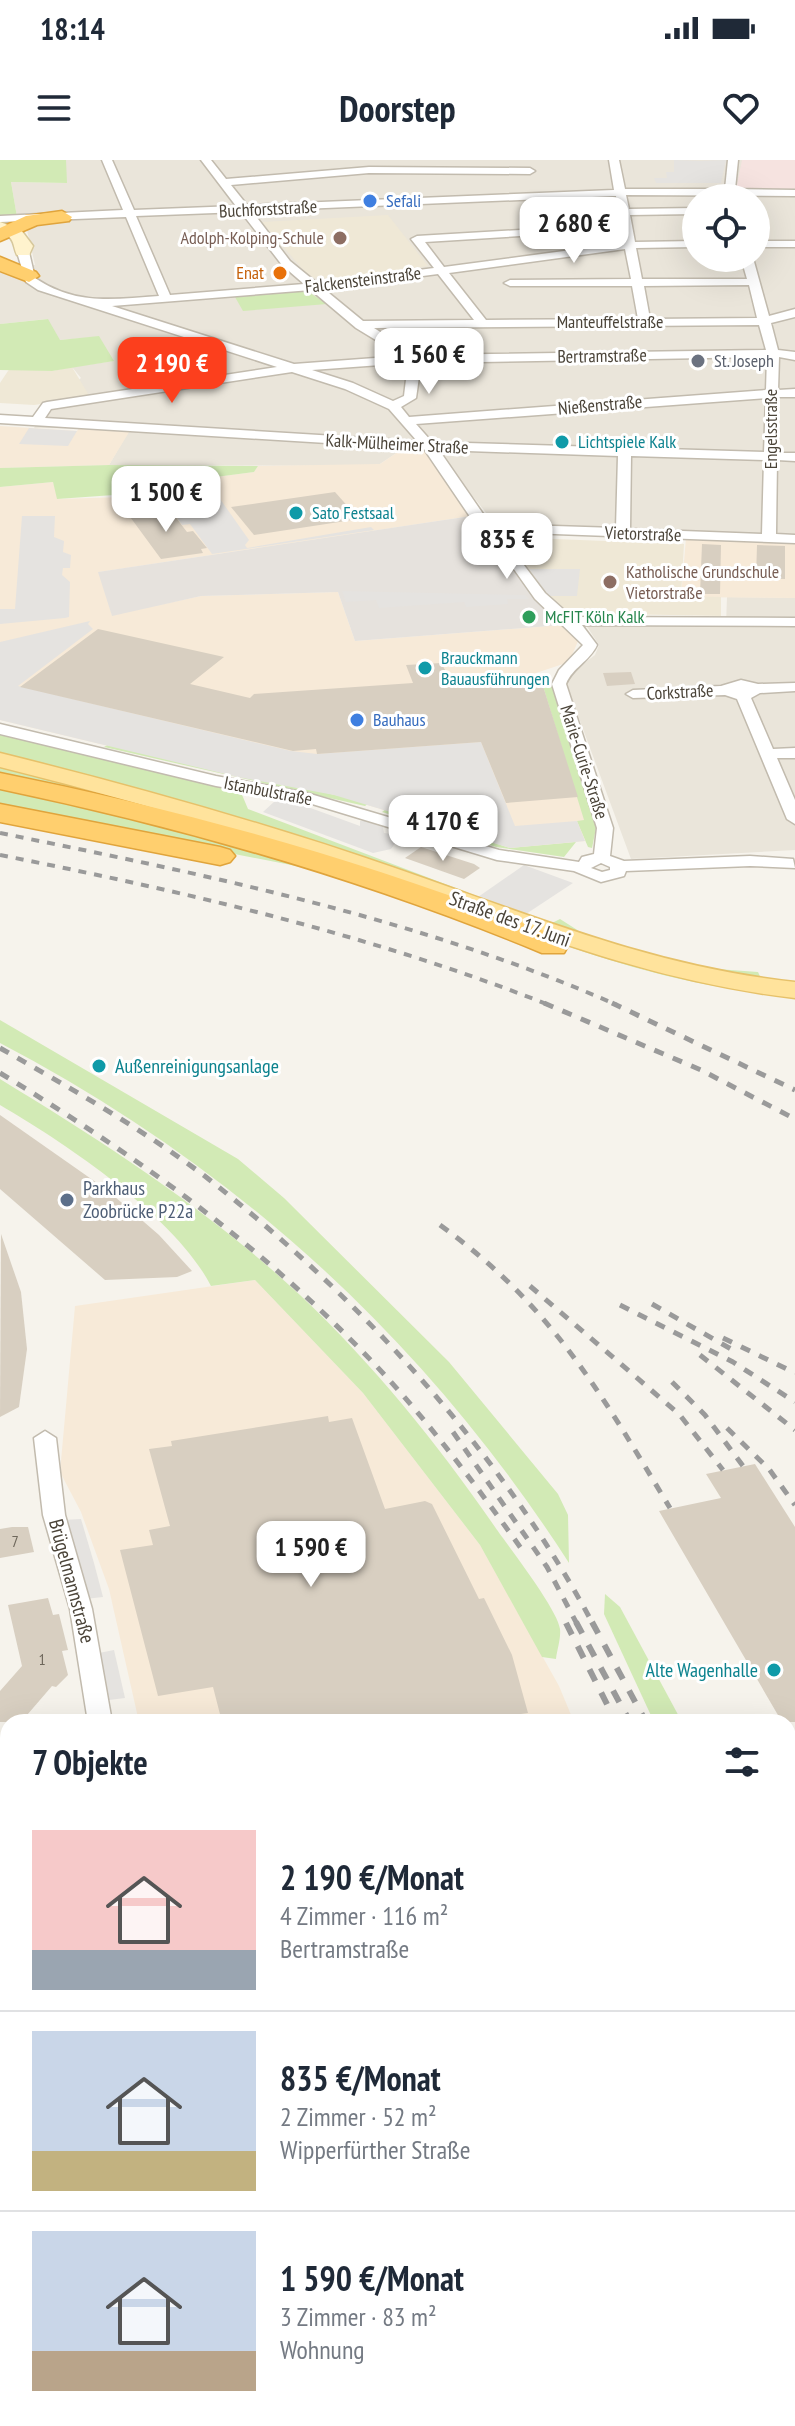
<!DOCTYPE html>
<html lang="de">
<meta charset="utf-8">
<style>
body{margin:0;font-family:"PT Sans Narrow",sans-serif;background:#f6f6f7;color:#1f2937;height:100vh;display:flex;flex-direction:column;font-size:30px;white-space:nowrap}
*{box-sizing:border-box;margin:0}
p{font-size:26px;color:#747a83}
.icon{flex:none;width:44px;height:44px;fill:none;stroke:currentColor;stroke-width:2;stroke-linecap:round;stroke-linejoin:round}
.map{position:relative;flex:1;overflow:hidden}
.details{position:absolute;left:0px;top:1554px;width:796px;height:712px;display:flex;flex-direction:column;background:#fff;border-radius:24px 24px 0 0;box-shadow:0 8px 32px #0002}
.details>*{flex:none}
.tools{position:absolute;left:682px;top:24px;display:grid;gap:16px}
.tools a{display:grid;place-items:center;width:88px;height:88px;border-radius:50%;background:#fff;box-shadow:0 8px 32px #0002;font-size:40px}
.price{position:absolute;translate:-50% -68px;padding:0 18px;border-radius:16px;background:#fff;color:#222;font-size:26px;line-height:52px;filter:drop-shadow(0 2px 4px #0008)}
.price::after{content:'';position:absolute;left:50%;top:48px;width:24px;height:18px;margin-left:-12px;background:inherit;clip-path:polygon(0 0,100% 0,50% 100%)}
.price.current{background:#fc3f1d;color:#fff}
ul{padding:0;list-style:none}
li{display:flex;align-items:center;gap:24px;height:200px;padding:0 32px}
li+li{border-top:2px solid #e0e1e3}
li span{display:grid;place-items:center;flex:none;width:224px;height:160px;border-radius:0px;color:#555}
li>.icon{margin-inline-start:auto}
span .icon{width:96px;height:96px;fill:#fffc;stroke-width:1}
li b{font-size:34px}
h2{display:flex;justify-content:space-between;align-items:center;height:96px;padding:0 32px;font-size:34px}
.status{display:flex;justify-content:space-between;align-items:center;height:56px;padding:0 40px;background:#fff;direction:ltr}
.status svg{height:22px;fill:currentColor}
header{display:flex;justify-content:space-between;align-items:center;height:104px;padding:0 32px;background:#fff;font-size:36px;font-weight:600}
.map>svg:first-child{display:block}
</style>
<div class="status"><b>18:14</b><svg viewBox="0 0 49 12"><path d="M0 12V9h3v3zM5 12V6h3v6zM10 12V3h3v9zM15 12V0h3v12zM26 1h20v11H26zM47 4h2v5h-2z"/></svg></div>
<header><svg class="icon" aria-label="menu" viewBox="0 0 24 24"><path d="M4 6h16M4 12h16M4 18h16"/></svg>Doorstep<svg class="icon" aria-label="heart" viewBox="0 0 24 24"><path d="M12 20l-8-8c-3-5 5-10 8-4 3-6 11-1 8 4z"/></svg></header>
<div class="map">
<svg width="795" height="2266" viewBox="0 0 795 2266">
<rect width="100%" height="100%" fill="#f6f3ec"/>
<!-- residential -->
<g fill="#eae5da" fill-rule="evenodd">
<path d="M 66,0 L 795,0 L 795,382 L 500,370 L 437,292 L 401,290 L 380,304 L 365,306 L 109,305 L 130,269 L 34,268 L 50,243 L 81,218 L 72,207 L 113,201 L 99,177 L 59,180 L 47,159 L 0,164 L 0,108 L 35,105 L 26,66 L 17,57 L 11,22 L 66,23 ZM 696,38 L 756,38 L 756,98 L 696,98 Z"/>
<polygon points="727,437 795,438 795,690 631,699 566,523 570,514 595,495 599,485 586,465 726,465"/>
</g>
<!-- commercial -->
<g fill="#f7ead8">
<polygon points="0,266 77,271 81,266 131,269 109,305 0,308"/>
<polygon points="401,290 426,292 471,356 99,412 112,455 201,436 338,432 355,481 562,465 579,479 569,502 536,513 515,514 542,523 585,661 578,661 585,681 510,688 334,635 238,617 0,560 0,327 53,322 58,339 124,337 212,328 208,318 254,312 258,306 380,304"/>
<polygon points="686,378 795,382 795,438 681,437"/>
<polygon points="255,1120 363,1233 480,1385 559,1526 574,1562 139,1562 109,1429 81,1352 60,1312 75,1146"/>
<polygon points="0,2033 8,2038 8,2258 667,2258 696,2266 0,2266"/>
</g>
<!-- industrial -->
<polygon fill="#e6e2dd" points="471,356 562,465 355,481 338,432 201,436 112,456 98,412"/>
<!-- education -->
<g fill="#efe8d6">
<polygon points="388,55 428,106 413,108 414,111 327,122 324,117 313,118 305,112 262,62"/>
<polygon points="72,207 90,237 34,245 0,243 0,223 10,208 52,211"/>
<polygon points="528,378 684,384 681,436 721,437 721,456 569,453 549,436 512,386 514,381"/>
</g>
<!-- medical -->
<polygon fill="#f6e3e0" points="742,0 795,0 795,30 736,29"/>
<!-- green -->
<g fill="#d2eab5">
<polygon points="0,0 66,0 67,23 11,22 17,57 0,56"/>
<polygon points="307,131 327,144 243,151 235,137"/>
<polygon points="48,159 60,180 99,176 114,201 52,211 0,210 0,164"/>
<polygon points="109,305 258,306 254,312 208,318 213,328 57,339 53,322 0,327 0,308"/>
<polygon points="534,514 551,522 597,663 592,688 588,687 577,661 584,660 542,523 513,515"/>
<polygon points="0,575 240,630 248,649 550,764 560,759 582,773 651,795 703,808 758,812 763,823 720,817 0,595"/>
<polygon points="111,583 238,617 284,623 369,643 365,646 104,587"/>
<path d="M 0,604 L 104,631 L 382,716 L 646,810 L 795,836 C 642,826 524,767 382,719 C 257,677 129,642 0,617 Z"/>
<polygon points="0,625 55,636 337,714 0,648"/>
<polygon points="386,649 510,688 576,682 564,697 496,687 382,652"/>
<path d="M 0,860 L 238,999 L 284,1038 L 449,1202 L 558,1334 L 568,1355 L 569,1403 C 424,1178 236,1007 0,883 Z"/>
<path d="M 0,919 C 105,983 210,1051 300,1135 C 373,1204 438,1284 495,1367 C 509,1387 558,1450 560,1469 C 561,1479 557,1490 556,1499 L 542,1497 L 480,1385 L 363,1233 L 255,1120 L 211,1126 C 175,1056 65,983 0,945 Z"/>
<polygon points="605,1434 620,1447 682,1562 654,1562 604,1454"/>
<polygon points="788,2044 795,2063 795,2174 788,2153"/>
</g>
<!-- parking -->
<g fill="#e5e3e0">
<polygon points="674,0 700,1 726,0 721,23 656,23 654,18 667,18 666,12 674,12"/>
<polygon points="29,268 77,271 68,286 19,284"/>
<polygon points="213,329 249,380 245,385 247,388 371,367 374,370 212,394 190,364 182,365 173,352 181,350 174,342 124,349 120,344 128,343 127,340"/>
<polygon points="22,356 55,356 54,377 64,381 63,392 71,395 70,408 63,408 62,415 70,422 69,457 65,458 0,464 0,449 15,449"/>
<polygon points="529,409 580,409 577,436 549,436"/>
<polygon points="342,431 525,435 529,439 507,439 508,444 466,447 464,442 379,448 376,440 346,442"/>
<polygon points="90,461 88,464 93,469 18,526 291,591 317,594 481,582 515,666 577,661 585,681 510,688 334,635 238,617 0,560 0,482"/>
<polygon points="275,641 294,642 360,666 360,661 365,661 383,667 384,673 393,674 396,682 391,689 373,693 263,652"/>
<polygon points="524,705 573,723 526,754 478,737"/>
<polygon points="81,1359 94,1403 103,1437 85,1439 62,1360"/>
<polygon points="114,1490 125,1538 109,1540 99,1493"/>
<polygon points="0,2046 8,2051 8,2108 1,2116 8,2120 8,2182 0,2177"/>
</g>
<!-- building -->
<g fill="#d8cfc1">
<polygon points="335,332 359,359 254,375 231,347"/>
<polygon points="144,348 149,353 170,350 187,372 193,371 207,388 201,389 203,393 161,399 125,350"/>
<polygon points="702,384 721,385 720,434 700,434"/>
<polygon points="757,385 785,386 785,419 756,418"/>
<polygon points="98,469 224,497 190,524 250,538 254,534 413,523 406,505 441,503 451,520 513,515 542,523 578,637 506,643 481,582 317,594 316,589 293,591 20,527"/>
<polygon points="631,512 635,524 607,526 603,513"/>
<polygon points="421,687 474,704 480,708 464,719 405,698"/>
<polygon points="0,955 107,1030 159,1075 192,1111 177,1117 105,1120 0,1029"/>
<polygon points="1,1074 21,1132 27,1189 19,1247 0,1257"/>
<polygon points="328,1256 329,1262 352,1258 385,1349 425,1341 432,1344 479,1439 484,1438 512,1495 528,1553 521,1554 524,1562 222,1562 213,1527 158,1536 120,1390 153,1385 149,1370 170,1366 149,1289 172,1286 171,1281"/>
<polygon points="755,1304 795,1367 795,1562 782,1562 659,1351 721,1338 706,1314"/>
<polygon points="12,1367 28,1367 34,1392 0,1398 0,1369"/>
<polygon points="48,1438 53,1455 59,1454 68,1490 62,1491 68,1515 56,1527 52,1526 21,1562 0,1562 0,1531 22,1506 8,1445"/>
</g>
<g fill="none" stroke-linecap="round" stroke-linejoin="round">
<defs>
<g id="street">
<path d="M 102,0 L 112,0 L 134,50 L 236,46 L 201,0 L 211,0 L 226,19 L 369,7 L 530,8 L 535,11 L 530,14 L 369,13 L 231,25 L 247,45 L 614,30 L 609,0 L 619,0 L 625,29 L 725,29 L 728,0 L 738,0 L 735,29 L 795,30 L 795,36 L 626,35 L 629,49 L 696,48 L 696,54 L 630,55 L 635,82 L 696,81 L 696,87 L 636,88 L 642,119 L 747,119 L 741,98 L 753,98 L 769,156 L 795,149 L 795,157 L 771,163 L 778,190 L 795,192 L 795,200 L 779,197 L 778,230 L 795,229 L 795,237 L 778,237 L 777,293 L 795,293 L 795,301 L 777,300 L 776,374 L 795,375 L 795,383 L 499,372 L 545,433 L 572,457 L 795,458 L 795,466 L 582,465 L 597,485 C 590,501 572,508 566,524 L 613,668 L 610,696 L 624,701 L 750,696 L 793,699 L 795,708 L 750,706 L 626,711 L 624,716 L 601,722 L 574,711 L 497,700 L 299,640 L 216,626 L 0,574 L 0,564 L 216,616 L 307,633 L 499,690 L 579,702 L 582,697 L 594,694 L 597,668 L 552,524 L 559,510 L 583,485 L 535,439 L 497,385 L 477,367 L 424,289 L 0,263 L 0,255 L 33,257 L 43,243 L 47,242 L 277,207 L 38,130 L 26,122 L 17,92 L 23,89 L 29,92 L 35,118 C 77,146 113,139 159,136 L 126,57 L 0,62 L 0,56 L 123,50 ZM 616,36 L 624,83 L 444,107 L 425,82 L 553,74 L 559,71 L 553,68 L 417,76 L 411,79 L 434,108 L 317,123 L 290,101 L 252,51 ZM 241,52 L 282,105 L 304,124 L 170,135 L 136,56 ZM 625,89 L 631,119 L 510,120 L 504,123 L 510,126 L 632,126 L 638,159 L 486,160 L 449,113 ZM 438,114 L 474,160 L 363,161 L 324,129 ZM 749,125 L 757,158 L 650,159 L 644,126 ZM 311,130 L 356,168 L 402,196 L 294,204 L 112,146 ZM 759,165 L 766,190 L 417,195 L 374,168 ZM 767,197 L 766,230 L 409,257 L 401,247 L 416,238 L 421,203 ZM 408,203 L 404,236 L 393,241 L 353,223 L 312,210 ZM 292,212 L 345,229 L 389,249 L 417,281 L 45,258 L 51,249 ZM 766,238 L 764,292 L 432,282 L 416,264 ZM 439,290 L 618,296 L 616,368 L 490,364 ZM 631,296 L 764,300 L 762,374 L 630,369 ZM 601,703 L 610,707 L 610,710 L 602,712 L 591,708 Z"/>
<rect x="756" y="81" width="39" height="6"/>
<polygon points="741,520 758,524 795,523 795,531 760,533 751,538 773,589 795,588 795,598 777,598 795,640 795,664 787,659 737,539 725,535 633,538 626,534 633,530 721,526"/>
<polygon points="45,1271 56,1278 65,1355 92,1449 112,1562 88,1562 70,1449 43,1355 34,1278"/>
<polygon points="8,1707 8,1732 0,1734 0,1709"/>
<polygon points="8,1735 8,1761 0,1764 0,1738"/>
<polygon points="0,1843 8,1845 8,1867 0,1865"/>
<polygon points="632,2258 662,2258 658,2266 628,2266"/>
</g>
<path id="secondary" d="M 0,62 L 21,70 L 33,86 L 29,95 L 17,95 C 12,84 16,78 0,72 Z"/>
<path id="primary" d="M 0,593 C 133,626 265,663 395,708 C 531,755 650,806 795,822 L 795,838 C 645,821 518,767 377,718 C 253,675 127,639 0,607 Z"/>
<g id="highway">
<polygon points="62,51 72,57 69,61 37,65 0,81 0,68 26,56"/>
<polygon points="0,97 36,112 39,116 29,122 0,111"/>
<path d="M 0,613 C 193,652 381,705 564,779 L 568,786 L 564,793 L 542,793 C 366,720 186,668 0,629 Z"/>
<polygon points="0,644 220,687 230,690 235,696 230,702 220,705 0,662"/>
</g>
</defs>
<!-- street casing -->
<use href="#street" stroke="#c2bbae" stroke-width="3"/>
<!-- secondary casing -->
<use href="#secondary" stroke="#d6c79b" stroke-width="3"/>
<!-- primary casing -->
<use href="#primary" stroke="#e6c16a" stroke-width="3"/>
<!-- highway casing -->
<use href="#highway" stroke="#e0a43c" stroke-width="3"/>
<!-- street -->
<use href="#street" fill="#fff" fill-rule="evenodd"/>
<!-- secondary -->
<use href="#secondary" fill="#fff3cd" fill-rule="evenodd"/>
<!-- primary -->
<use href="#primary" fill="#ffe39c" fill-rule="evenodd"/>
<!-- highway -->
<use href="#highway" fill="#ffcf6e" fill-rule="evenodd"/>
<!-- rail-far2 -->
<g stroke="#9a9a9a" stroke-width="4" stroke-dasharray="8 8" stroke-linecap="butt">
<path d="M 0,673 C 208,715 421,759 617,845"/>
<path d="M 0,695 C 187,732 372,775 549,845"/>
</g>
<!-- rail-far1 -->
<g stroke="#9a9a9a" stroke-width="5" stroke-dasharray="10 10" stroke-linecap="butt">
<polyline points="544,843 701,910 795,959"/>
<polyline points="612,843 795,930"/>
<path d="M 0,888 C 70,928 141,968 206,1017 C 360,1138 500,1290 593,1464"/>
<path d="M 0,913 C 127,990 246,1074 351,1180 C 416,1244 470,1317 523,1391"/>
<path d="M 440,1065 C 553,1147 600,1232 670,1348"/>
<polyline points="530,1126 679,1254 723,1310"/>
<polyline points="652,1144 731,1189"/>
<polyline points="620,1145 733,1202 795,1242"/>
<polyline points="723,1178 795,1213"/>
<polyline points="700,1195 795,1270"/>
<polyline points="672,1222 705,1255 743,1306"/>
<polyline points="727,1268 769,1309 795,1345"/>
<polyline points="453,1272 547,1407 577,1464"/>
</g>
<!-- rail -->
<g stroke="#9a9a9a" stroke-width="6" stroke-dasharray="13 13" stroke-linecap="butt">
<polyline points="576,1462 630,1562"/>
<polyline points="592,1462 646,1562"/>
<polyline points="566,1463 616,1562"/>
<polyline points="788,1921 795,1940"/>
<polyline points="788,1963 795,1981"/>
<polyline points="788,2007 795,2026"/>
</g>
</g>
<!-- markers -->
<g fill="#3f7fe0" stroke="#fff" stroke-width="3">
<circle cx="370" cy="41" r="8"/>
<circle cx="357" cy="560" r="8"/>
</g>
<g fill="#8d6e63" stroke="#fff" stroke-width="3">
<circle cx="340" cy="78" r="8"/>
<circle cx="610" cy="422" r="8"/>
</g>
<circle fill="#e8710a" stroke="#fff" stroke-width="3" cx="280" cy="113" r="8"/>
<circle fill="#6b7280" stroke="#fff" stroke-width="3" cx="698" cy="201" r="8"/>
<g fill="#0f9aa8" stroke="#fff" stroke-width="3">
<circle cx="562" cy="282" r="8"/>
<circle cx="296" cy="353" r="8"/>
<circle cx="425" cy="508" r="8"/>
<circle cx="99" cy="906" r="8"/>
<circle cx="774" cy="1510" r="8"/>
</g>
<circle fill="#2e9e5b" stroke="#fff" stroke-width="3" cx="529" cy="457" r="8"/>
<circle fill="#5c6f8a" stroke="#fff" stroke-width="3" cx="67" cy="1040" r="8"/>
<g text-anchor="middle" stroke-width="6" stroke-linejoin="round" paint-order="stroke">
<!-- number labels -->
<g font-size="16" fill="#6e675b">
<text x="15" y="1387">7</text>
<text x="42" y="1505">1</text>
</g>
<!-- far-shop labels -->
<g font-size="18" fill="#366cbe" stroke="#fff" text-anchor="start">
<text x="386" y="47">Sefali</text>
<text x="373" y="566">Bauhaus</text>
</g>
<!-- far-street labels -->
<g font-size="18" fill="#4b4439" stroke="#fff">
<text transform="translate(268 49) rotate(-3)" y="6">Buchforststraße</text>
<text transform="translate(363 120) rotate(-7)" y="6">Falckensteinstraße</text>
<text x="610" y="168">Manteuffelstraße</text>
<text transform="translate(602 196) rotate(-1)" y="6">Bertramstraße</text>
<text transform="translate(600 245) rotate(-5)" y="6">Nießenstraße</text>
<text transform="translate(771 269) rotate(-90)" y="6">Engelsstraße</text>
<text transform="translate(397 284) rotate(3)" y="6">Kalk-Mülheimer Straße</text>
<text transform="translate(643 374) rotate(2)" y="6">Vietorstraße</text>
<text transform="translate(680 532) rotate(-3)" y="6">Corkstraße</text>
<text transform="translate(584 602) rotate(72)" y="6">Marie-Curie-Straße</text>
<text transform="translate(268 631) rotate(11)" y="6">Istanbulstraße</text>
</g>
<!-- far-education labels -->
<g font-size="18" fill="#785e54" stroke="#fff" text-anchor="end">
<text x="324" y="84">Adolph-Kolping-Schule</text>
<text x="626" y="418" text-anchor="start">Katholische Grundschule<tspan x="626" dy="21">Vietorstraße</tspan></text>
</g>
<!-- far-food labels -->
<g font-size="18" fill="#c56008" stroke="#fff" text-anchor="end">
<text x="264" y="119">Enat</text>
</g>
<!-- far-worship labels -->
<g font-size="18" fill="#5b616d" stroke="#fff" text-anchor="start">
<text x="714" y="207">St. Joseph</text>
</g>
<!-- far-culture labels -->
<g font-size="18" fill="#0d838f" stroke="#fff" text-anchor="start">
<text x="578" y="288">Lichtspiele Kalk</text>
<text x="312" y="359">Sato Festsaal</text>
<text x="441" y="504">Brauckmann<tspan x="441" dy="21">Bauausführungen</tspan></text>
</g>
<!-- far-leisure labels -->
<g font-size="18" fill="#27864d" stroke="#fff" text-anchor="start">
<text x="545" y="463">McFIT Köln Kalk</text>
</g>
<!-- street labels -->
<g font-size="20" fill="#4b4439" stroke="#fff">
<text transform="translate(510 759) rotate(20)" y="7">Straße des 17. Juni</text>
<text transform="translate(72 1421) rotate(75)" y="7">Brügelmannstraße</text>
</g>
<!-- culture labels -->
<g font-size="20" fill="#0d838f" stroke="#fff" text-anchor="start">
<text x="115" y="913">Außenreinigungsanlage</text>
<text x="758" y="1517" text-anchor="end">Alte Wagenhalle</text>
</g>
<!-- service labels -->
<g font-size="20" fill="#4e5e75" stroke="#fff" text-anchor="start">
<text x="83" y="1035">Parkhaus<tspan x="83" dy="23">Zoobrücke P22a</tspan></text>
</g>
</g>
</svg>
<div class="tools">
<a><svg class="icon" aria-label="locate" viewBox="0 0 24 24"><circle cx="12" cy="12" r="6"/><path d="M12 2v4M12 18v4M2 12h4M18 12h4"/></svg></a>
</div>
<b class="price" style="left:574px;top:105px">2 680 €</b>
<b class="price" style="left:429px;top:236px">1 560 €</b>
<b class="price current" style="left:172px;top:245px">2 190 €</b>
<b class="price" style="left:166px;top:374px">1 500 €</b>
<b class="price" style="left:507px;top:421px">835 €</b>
<b class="price" style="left:443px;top:703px">4 170 €</b>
<b class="price" style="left:311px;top:1429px">1 590 €</b>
<section class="details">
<h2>7 Objekte<svg class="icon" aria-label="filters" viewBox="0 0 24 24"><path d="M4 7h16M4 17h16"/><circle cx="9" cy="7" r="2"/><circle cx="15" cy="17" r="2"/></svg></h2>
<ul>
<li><span style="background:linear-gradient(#f6c9c9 75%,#9aa5b1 0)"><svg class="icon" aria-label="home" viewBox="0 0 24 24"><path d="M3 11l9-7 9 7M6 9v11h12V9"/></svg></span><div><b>2 190 €/Monat</b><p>4 Zimmer · 116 m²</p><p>Bertramstraße</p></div></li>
<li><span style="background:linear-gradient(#c9d6e8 75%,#c2b280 0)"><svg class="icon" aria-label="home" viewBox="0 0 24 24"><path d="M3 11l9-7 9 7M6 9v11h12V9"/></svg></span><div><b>835 €/Monat</b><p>2 Zimmer · 52 m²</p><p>Wipperfürther Straße</p></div></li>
<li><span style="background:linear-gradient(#c9d6e8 75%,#b9a48a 0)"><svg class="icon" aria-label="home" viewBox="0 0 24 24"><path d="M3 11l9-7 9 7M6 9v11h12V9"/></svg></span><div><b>1 590 €/Monat</b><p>3 Zimmer · 83 m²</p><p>Wohnung</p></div></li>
</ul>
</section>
</div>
